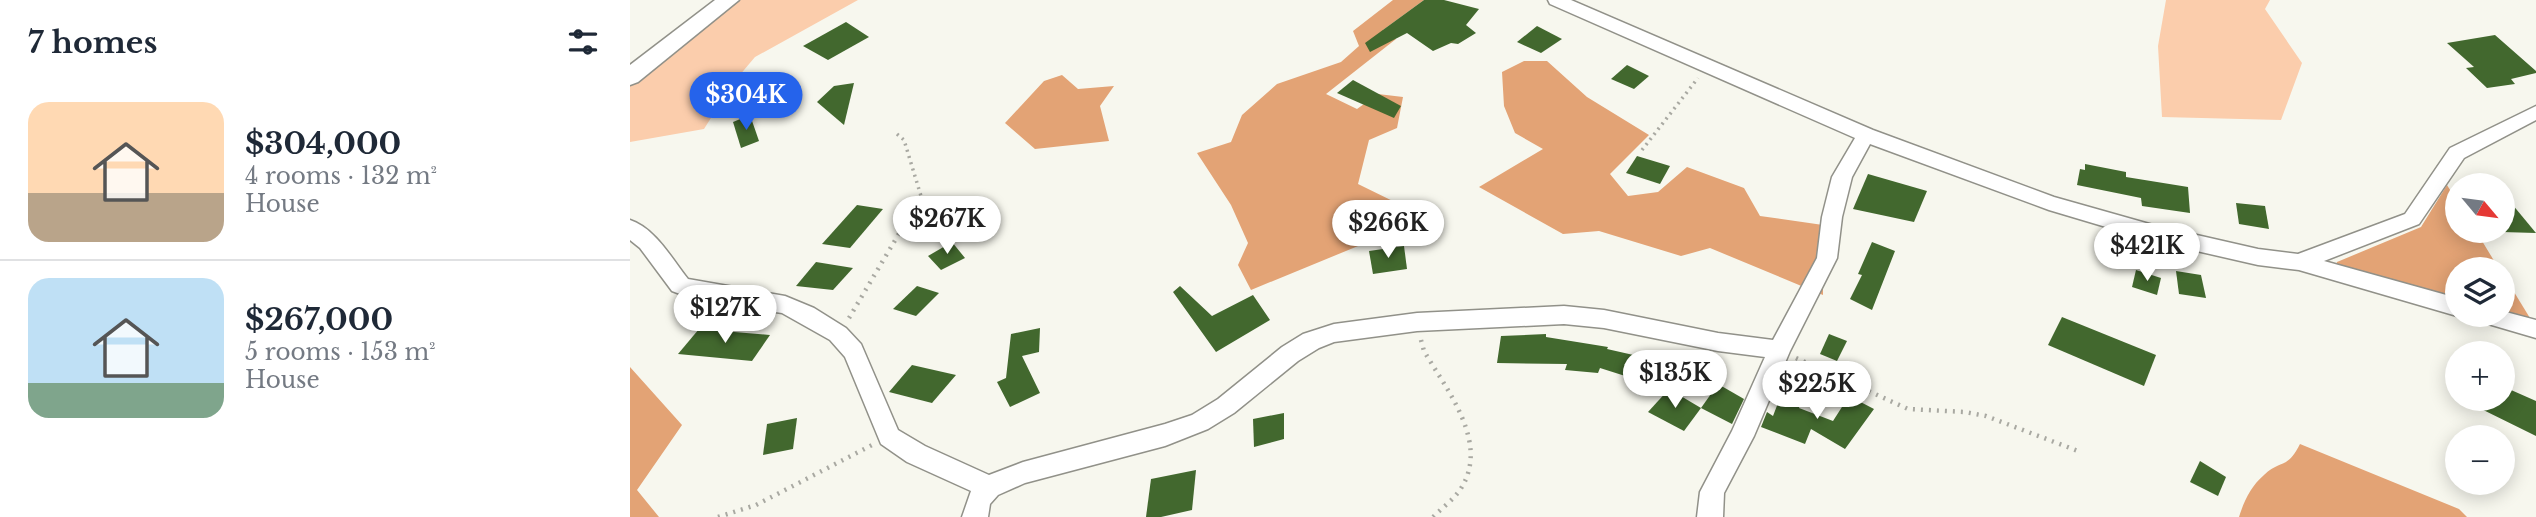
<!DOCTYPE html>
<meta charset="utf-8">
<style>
body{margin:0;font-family:"Libre Baskerville",serif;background:#f6f6f7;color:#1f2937;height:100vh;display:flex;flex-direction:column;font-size:26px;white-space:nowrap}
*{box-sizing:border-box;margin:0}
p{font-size:23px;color:#747a83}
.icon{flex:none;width:38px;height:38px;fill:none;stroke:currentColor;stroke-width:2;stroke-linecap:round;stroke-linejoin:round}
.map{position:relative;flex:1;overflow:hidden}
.drawer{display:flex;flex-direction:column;background:#fff;width:630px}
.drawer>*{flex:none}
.needle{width:46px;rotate:119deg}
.fabs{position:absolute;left:1815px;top:173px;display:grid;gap:14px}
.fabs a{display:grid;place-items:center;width:70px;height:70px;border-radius:50%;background:#fff;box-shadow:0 4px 18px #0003;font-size:35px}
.price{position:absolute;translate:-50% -60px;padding:0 16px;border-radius:24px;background:#fff;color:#222;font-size:23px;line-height:46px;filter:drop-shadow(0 2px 4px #0008)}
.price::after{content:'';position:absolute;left:50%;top:42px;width:21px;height:16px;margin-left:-10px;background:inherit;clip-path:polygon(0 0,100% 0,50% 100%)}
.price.current{background:#2563eb;color:#fff}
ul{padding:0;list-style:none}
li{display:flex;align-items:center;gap:21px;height:175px;padding:0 28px}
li+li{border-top:2px solid #e0e1e3}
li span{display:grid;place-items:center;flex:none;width:196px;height:140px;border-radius:21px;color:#555}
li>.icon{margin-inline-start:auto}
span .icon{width:84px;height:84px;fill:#fffc;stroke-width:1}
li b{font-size:30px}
h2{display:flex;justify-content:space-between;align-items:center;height:84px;padding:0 28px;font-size:30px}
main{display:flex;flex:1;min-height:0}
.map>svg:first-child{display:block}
</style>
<main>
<section class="drawer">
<h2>7 homes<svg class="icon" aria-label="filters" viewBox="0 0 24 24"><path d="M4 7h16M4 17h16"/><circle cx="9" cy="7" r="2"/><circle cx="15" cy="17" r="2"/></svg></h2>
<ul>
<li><span style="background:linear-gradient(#ffd9b3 65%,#b9a48a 0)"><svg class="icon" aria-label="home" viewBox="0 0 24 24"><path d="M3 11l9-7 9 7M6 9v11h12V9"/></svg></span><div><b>$304,000</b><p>4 rooms · 132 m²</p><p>House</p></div></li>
<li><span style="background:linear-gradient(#bfe0f5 75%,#7fa58c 0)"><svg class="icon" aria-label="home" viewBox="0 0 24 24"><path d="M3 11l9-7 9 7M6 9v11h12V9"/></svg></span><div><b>$267,000</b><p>5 rooms · 153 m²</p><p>House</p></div></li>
</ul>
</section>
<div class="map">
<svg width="1906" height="517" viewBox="0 0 1906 517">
<rect width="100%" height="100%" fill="#f7f7ee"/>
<!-- green -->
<g fill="#fbcdac">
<polygon points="91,0 228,0 125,57 103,83 74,129 0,142 0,69"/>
<polygon points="1536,0 1640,0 1635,9 1672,63 1651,120 1532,117 1528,46"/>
</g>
<!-- forest -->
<g fill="#e3a375">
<polygon points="763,0 794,0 753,30 766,39 696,94 727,109 748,94 773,97 767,128 739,140 728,184 777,208 750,237 621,290 608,265 618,243 601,205 567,153 601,142 612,115 647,84 711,62 729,46 723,31"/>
<polygon points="894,61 917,61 957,97 1019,135 980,174 998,196 1028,192 1057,167 1114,188 1130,216 1193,225 1193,295 1080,248 1051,256 969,231 933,234 849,187 913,149 885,133 874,106 872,72"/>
<polygon points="432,75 448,89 484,86 470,106 479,141 405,149 375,123 414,81"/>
<polygon points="1817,185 1827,201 1827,231 1846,231 1869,269 1827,270 1827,303 1705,268 1707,262 1791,227"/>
<polygon points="1873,274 1903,323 1872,315"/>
<polygon points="0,367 52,425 7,490 29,517 0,517"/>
<path d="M 1670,444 L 1829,509 L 1837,517 L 1609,517 C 1614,501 1621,486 1634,475 C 1651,459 1657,470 1670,444 Z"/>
</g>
<!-- building -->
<g fill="#42682e">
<polygon points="794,0 814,0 849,9 836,25 846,33 828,44 821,43 803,51 777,33 740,52 735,43"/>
<polygon points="216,22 239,37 198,60 173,46"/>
<polygon points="907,26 932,39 911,53 887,42"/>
<polygon points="1865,35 1906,71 1906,73 1881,79 1885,84 1857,88 1836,68 1844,67 1817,43"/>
<polygon points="997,65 1019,76 1004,89 981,79"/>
<polygon points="723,80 771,106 764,118 707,93"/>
<polygon points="224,83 214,125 187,102 204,86"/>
<polygon points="120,115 129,141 111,148 103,122"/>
<polygon points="1007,156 1040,166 1030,184 996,173"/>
<polygon points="1455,164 1496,172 1496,177 1558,187 1560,213 1512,206 1511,198 1447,185 1450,169 1455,170"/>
<polygon points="1238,174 1297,191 1284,222 1223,209"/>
<polygon points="1872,192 1906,233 1872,232"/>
<polygon points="1606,203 1635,206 1639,229 1609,224"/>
<polygon points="227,205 253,209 220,248 192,244"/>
<polygon points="322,242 335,258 311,270 298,256"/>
<polygon points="1242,242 1265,251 1242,310 1220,299 1232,275 1228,274"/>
<polygon points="774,246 777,269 743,274 739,251"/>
<polygon points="186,262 223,268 203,290 166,286"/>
<polygon points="1506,270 1531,278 1527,295 1502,287"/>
<polygon points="1546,271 1571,275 1576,298 1549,294"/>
<polygon points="287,286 309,293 286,316 263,309"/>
<polygon points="550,286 582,316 623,295 640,320 586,352 543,292"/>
<polygon points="1432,317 1526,355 1514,386 1418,345"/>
<polygon points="410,328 409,352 392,356 410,393 380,407 367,382 376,378 381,334"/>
<polygon points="69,329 140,335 122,361 48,354"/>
<polygon points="916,334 916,337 978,347 977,349 1021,359 1011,381 970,368 968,373 935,370 937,364 867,363 871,336"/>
<polygon points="1199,334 1217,341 1207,361 1190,354"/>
<polygon points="282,365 326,375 302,403 259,392"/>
<polygon points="1088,384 1114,399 1102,424 1071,408"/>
<polygon points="1872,386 1906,401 1906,436 1831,399 1872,399"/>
<polygon points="1039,389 1071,408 1054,431 1018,412"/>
<polygon points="1151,395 1171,401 1169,408 1203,421 1219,396 1244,409 1215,449 1181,429 1175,444 1131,427 1137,412 1143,416"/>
<polygon points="654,413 654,439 624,447 623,419"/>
<polygon points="167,418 163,449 133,455 137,424"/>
<polygon points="1570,461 1596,477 1588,496 1560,482"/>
<polygon points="566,470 562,510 531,517 516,517 521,479"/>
</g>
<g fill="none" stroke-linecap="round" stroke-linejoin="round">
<defs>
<g id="minor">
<path d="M 918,0 L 941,0 L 1243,130 L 1424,197 L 1523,225 L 1628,249 L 1668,254 L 1775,214 L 1820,148 L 1906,106 L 1906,120 L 1834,158 L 1789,224 L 1694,261 L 1827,298 L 1827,315 L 1829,315 L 1827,316 L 1669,270 L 1628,265 L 1523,241 L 1419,210 L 1240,144 L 1222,177 L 1212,217 L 1207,258 L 1160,351 L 1124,436 L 1094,493 L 1093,517 L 1067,517 L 1070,492 L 1102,431 L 1135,357 L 1088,351 L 974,328 L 934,324 L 787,331 L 704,342 L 689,348 L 668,361 L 604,413 L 578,429 L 535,446 L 395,483 L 368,495 L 360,504 L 358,517 L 332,517 L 341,491 L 277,462 L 251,444 L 215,357 L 200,340 L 152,313 L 66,300 L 42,291 L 10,248 L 0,240 L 0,220 C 25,228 42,259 58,279 L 155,296 L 184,308 L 216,328 L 231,344 L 268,430 L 295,446 L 359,475 L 393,462 L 535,424 L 562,415 L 588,399 L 652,347 L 673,334 L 704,324 L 787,313 L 934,306 L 974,310 L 1088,333 L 1143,340 L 1187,258 L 1192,217 L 1202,177 L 1225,138 L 920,4 Z"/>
<polygon points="1872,311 1906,320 1906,338 1848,321 1845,315 1872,315"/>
</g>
<polygon id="tertiary" points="85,0 109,0 8,82 0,85 0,65"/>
</defs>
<!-- minor casing -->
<use href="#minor" stroke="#919189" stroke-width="3"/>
<!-- tertiary casing -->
<use href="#tertiary" stroke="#919189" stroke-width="3"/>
<!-- path-far1 -->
<g stroke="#a9a9a2" stroke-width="3.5" stroke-dasharray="2 4.5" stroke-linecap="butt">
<polyline points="267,134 274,140 291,196 269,233"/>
<polyline points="1012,150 1068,78"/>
</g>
<!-- path -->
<g stroke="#a9a9a2" stroke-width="4.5" stroke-dasharray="2 6" stroke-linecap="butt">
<polyline points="219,318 270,232"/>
<path d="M 791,340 L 794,351 C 816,389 858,440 833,485 C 826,498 813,507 803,517"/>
<polyline points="1166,358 1278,409 1335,412 1356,416 1448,451"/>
<polyline points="88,517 126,505 242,445"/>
</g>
<!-- minor -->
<use href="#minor" fill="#fff" fill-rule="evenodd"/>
<!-- tertiary -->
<use href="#tertiary" fill="#fff" fill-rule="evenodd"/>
</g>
</svg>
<div class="fabs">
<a><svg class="needle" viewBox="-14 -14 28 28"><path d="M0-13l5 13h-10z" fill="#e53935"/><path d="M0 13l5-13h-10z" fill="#747a83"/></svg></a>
<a><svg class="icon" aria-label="layers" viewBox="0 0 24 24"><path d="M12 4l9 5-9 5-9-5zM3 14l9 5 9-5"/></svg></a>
<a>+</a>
<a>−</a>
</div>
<b class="price current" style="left:116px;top:132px">$304K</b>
<b class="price" style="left:317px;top:256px">$267K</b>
<b class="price" style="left:758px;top:260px">$266K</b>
<b class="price" style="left:1517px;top:283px">$421K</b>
<b class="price" style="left:95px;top:345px">$127K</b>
<b class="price" style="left:1045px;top:410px">$135K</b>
<b class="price" style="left:1187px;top:421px">$225K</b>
</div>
</main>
